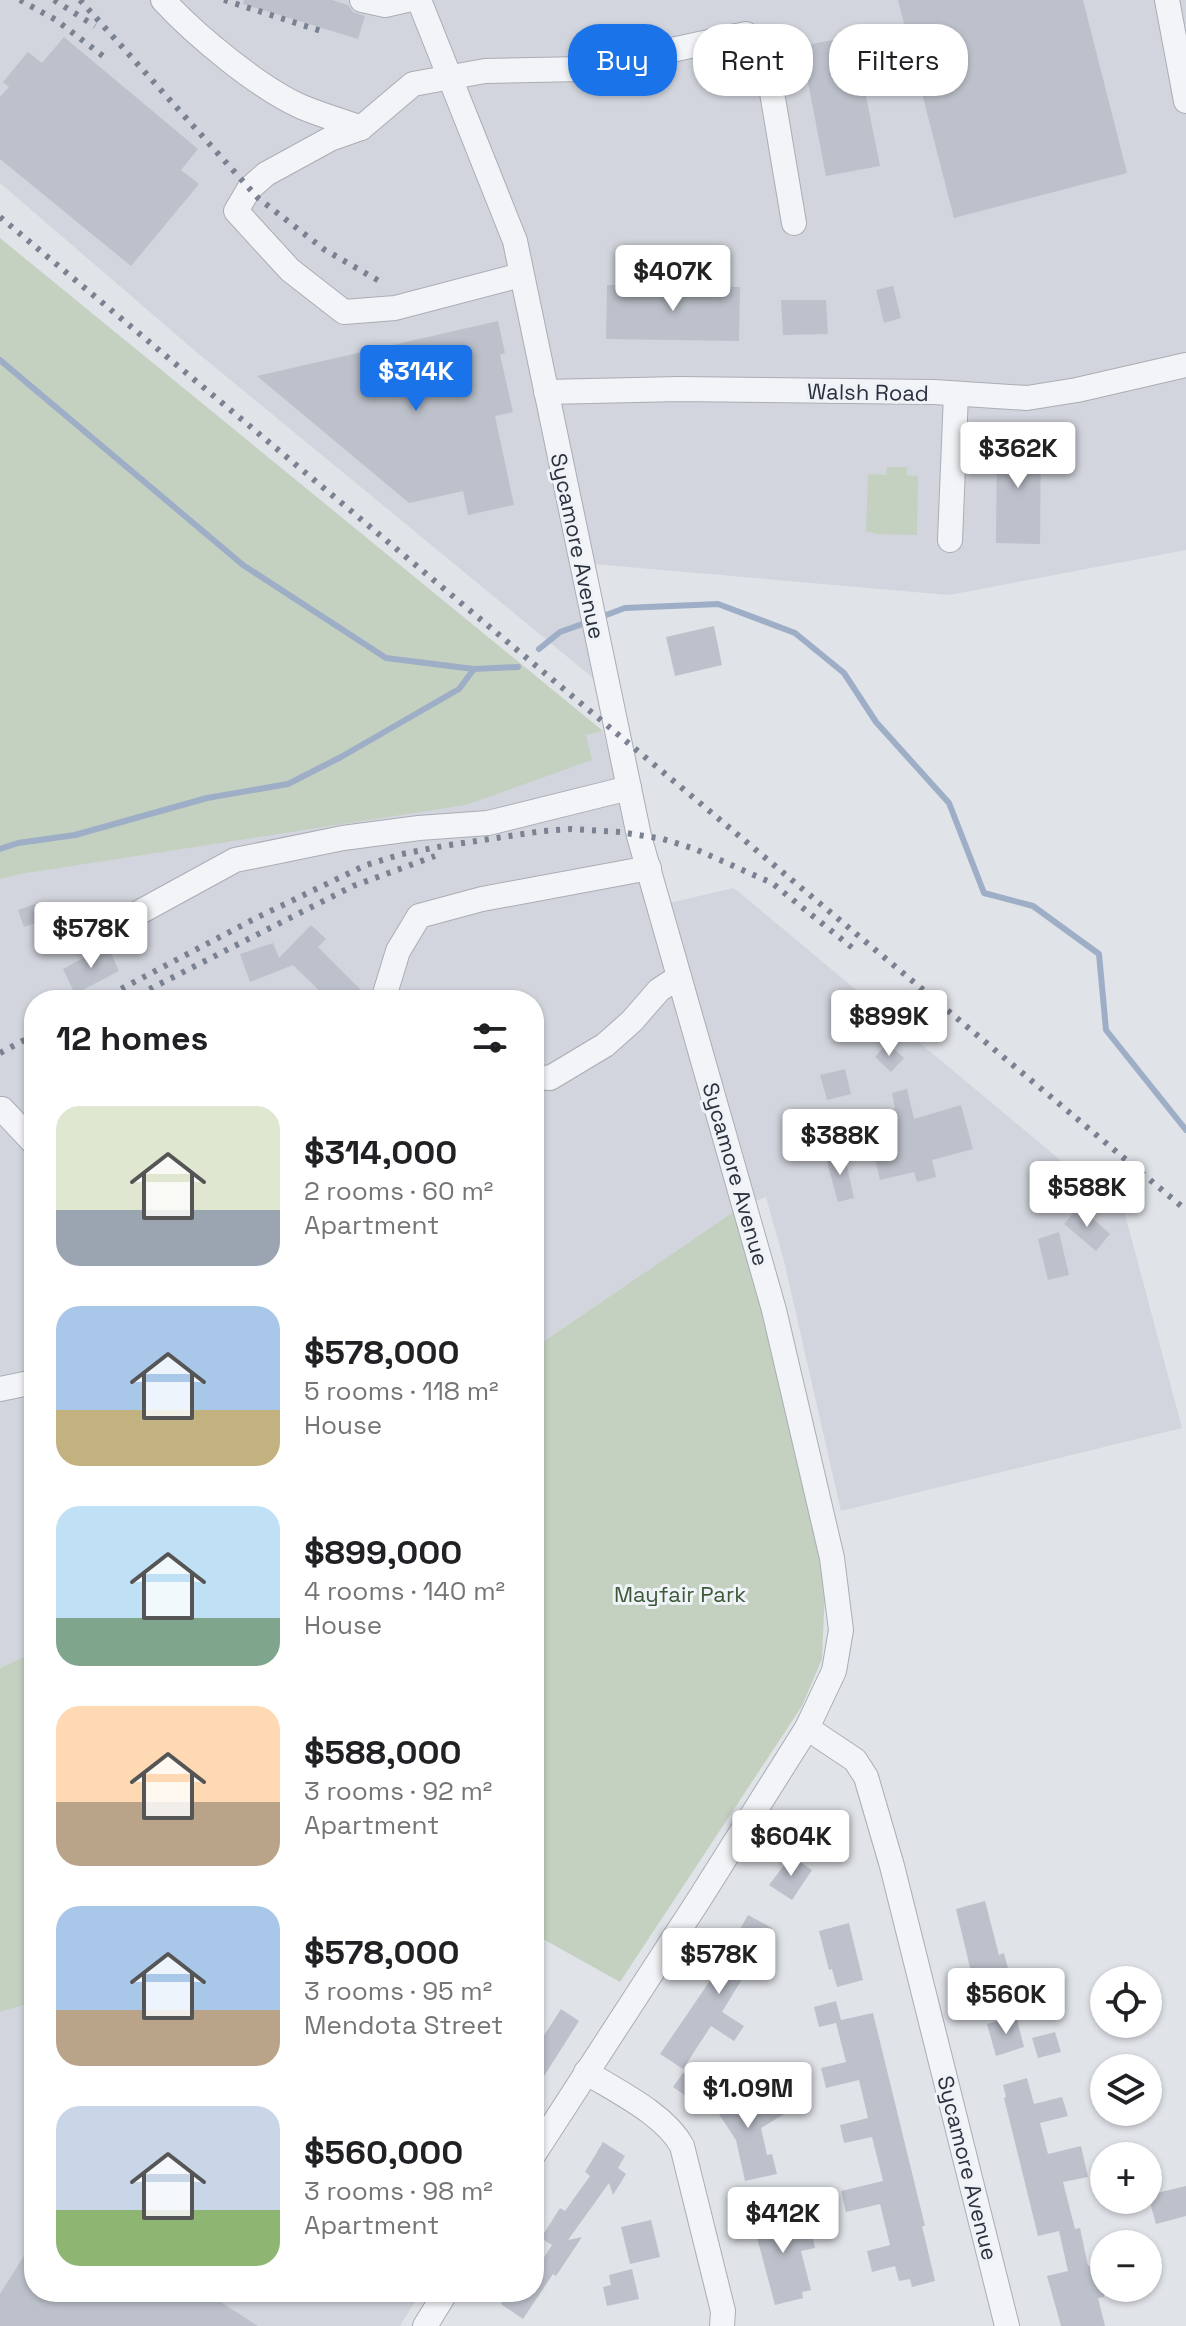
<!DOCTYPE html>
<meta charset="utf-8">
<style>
body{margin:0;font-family:"Space Grotesk",sans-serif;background:#f2f2f2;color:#202124;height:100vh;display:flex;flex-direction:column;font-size:30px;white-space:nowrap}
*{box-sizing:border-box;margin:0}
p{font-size:26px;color:#757577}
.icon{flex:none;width:44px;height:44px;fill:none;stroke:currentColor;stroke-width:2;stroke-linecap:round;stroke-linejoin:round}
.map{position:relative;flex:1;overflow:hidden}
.details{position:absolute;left:24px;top:990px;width:520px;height:1312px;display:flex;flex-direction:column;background:#fff;border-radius:32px;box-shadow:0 2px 6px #0004}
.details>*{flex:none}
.hud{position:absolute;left:568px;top:24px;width:498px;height:72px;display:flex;gap:16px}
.buttons{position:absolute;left:1090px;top:1966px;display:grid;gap:16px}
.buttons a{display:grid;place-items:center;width:72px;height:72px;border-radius:50%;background:#fff;box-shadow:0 2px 6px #0004;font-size:40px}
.price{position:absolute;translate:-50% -68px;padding:0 18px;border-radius:8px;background:#fff;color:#222;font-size:26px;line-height:52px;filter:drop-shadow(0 2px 4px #0008)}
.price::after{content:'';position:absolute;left:50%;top:48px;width:24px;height:18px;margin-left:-12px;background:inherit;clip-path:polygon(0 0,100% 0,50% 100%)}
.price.selected{background:#1a73e8;color:#fff}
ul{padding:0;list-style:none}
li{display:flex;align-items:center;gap:24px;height:200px;padding:0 32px}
li span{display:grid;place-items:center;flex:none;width:224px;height:160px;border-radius:24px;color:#555}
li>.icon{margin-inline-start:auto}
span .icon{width:96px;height:96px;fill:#fffc;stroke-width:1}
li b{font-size:34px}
h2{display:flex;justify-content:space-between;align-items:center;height:96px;padding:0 32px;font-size:34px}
.tag{padding:0 28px;border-radius:32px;background:#fff;box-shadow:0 2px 6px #0004;font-size:28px;line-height:72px}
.tag.selected{background:#1a73e8;color:#fff}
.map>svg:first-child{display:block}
</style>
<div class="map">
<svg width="1186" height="2326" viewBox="0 0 1186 2326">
<rect width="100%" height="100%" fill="#e0e3e8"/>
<!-- built -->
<g fill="#d2d5dd">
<polygon points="0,0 1186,0 1186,550 949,595 582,563 609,691 194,350 0,183"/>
<polygon points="603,731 648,908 734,888 1125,1214 1182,1428 841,1511 784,1261 766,1197 742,1206 534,1348 534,1000 34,1000 34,1652 0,1668 0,869"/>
<polygon points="34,2002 34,2292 421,2292 400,2326 0,2326 0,2012"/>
</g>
<!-- green -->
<g fill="#c4d1c1">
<polygon points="0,238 603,731 586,735 592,760 466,805 20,874 0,879"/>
<polygon points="887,467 907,467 907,475 918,476 917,535 877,534 866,531 868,474 886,475"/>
<polygon points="742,1206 818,1543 825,1590 822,1659 802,1706 620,1982 534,1934 534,1348"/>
<polygon points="34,1652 34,2002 0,2012 0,1668"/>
</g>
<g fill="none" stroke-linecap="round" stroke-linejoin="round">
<!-- stream -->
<g stroke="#9daec6" stroke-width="6">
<polyline points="0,360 243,565 386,658 474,669 518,667"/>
<polyline points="598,618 625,608 718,604 795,633 844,673 876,722 949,803 984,893 1033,906 1099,954 1106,1030 1186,1130"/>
<polyline points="539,649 560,632 588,622"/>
<polyline points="0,849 18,843 75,835 207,798 288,784 341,757 459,689 474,669"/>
</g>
</g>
<!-- building -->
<g fill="#bdc1cb">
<polygon points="244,0 332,0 348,5 353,12 365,16 358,39 243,4"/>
<polygon points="898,0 1083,0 1127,173 954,218"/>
<polygon points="854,36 880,166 826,176 801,46"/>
<polygon points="64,37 198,149 181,170 199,184 131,266 0,159 0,97 9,87 3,82 28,52 42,63"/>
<polygon points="607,285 740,287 739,341 606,339"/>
<polygon points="893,286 901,318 884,323 876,290"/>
<polygon points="781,300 826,300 828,334 783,335"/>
<polygon points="498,321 505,353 500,355 513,412 495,416 514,505 468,515 463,491 409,503 257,376"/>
<polygon points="997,435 1041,436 1040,544 996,543"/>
<polygon points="714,626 722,665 675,676 666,637"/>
<polygon points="35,904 41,921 24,927 18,910"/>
<polygon points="311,925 326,939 318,947 368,997 368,1000 329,1000 293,965 250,982 240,954 273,943 279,958"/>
<polygon points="107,945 119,971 75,994 63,969"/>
<polygon points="887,1043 904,1058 891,1072 875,1057"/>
<polygon points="845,1069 851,1094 827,1100 820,1075"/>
<polygon points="907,1089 914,1119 961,1105 973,1149 932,1160 936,1177 917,1182 914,1172 880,1180 865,1115 895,1108 892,1093"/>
<polygon points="844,1153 854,1198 838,1202 826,1158"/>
<polygon points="1079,1206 1110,1234 1096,1251 1064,1224"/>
<polygon points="1059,1232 1069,1275 1048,1280 1038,1239"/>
<polygon points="791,1856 812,1870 792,1900 769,1885"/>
<polygon points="985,1901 999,1955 1004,1953 1012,1984 976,1993 956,1909"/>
<polygon points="748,1915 772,1928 769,1933 775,1936 767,1951 761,1948 722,2012 744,2026 734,2041 711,2026 683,2069 660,2054 716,1972 721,1975 738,1945 733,1942"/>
<polygon points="849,1923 863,1980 837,1987 832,1969 829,1970 819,1931"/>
<polygon points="1030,1979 1036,2001 1013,2007 1007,1985"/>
<polygon points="836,2001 841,2020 873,2013 925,2226 922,2226 935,2281 912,2287 910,2279 899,2281 895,2266 872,2272 867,2251 890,2245 880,2204 846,2212 841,2191 883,2181 872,2137 844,2143 840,2125 868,2118 859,2080 826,2088 821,2068 846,2062 836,2023 819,2027 814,2007"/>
<polygon points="561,2009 579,2021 534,2092 534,2051"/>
<polygon points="1016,2016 1024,2047 996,2056 987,2024"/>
<polygon points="1055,2032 1061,2052 1038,2058 1032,2038"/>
<polygon points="683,2073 699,2084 690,2099 673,2087"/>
<polygon points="1027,2078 1034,2104 1062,2097 1068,2116 1040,2123 1048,2154 1081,2146 1088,2177 1063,2182 1075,2229 1080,2228 1088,2266 1104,2262 1104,2297 1098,2298 1105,2326 1061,2326 1047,2276 1068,2271 1059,2231 1038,2236 1004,2098 1006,2097 1003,2085"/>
<polygon points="728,2083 745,2110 771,2094 784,2114 761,2128 767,2155 772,2154 777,2174 745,2181 736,2140 707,2096"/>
<polygon points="603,2142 625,2156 618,2168 626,2174 613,2195 609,2183 568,2240 582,2237 556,2276 553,2274 523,2319 501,2304 508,2292 534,2292 534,2273 552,2245 541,2238 560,2208 565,2211 590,2176 585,2172"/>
<polygon points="1186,2186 1186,2216 1156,2224 1148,2195"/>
<polygon points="776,2205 783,2233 810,2226 815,2248 801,2251 811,2290 802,2292 803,2298 775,2305 750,2211"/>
<polygon points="651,2220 660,2257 630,2264 621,2227"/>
<polygon points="34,2240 34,2292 205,2292 258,2326 0,2326 0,2294"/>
<polygon points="632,2269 639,2299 607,2306 603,2287 611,2285 609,2275"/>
</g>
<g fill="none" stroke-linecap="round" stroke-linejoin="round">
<defs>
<g id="minor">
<path d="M 163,0 C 195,35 259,88 302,107 C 321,115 342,121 361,128"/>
<polyline points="362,0 385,5 407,0"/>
<polyline points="419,0 515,241 639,836 774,1310 832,1558 841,1630 834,1671 807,1728 700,1898 534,2154"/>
<polyline points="1167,0 1186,101"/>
<polyline points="521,275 395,308 344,312 290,270 236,211 249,189 266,174 330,139 361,128 413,84 485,71 583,69 746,34 765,51 794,223"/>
<polyline points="546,392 679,389 934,392 1027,398 1077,390 1186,365"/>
<polyline points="950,540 956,394"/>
<polyline points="107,930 235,860 343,838 419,828 488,823 629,788"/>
<polyline points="383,1000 398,951 419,916 482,899 649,868"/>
<polyline points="534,1077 550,1078 605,1045 632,1021 659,990 679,977"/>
<polyline points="0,1109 2,1109 34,1143"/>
<polyline points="0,1389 34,1382"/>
<polyline points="807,1728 855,1760 866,1777 892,1866 1007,2326"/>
<path d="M 586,2072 C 616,2091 665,2114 682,2146 L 723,2311 L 722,2326"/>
<polyline points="425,2326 446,2292"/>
</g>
</defs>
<!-- minor casing -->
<use href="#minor" stroke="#a9adb5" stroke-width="26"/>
<!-- minor -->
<use href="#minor" stroke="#f2f4f7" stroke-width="24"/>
<!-- rail -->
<g stroke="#7a8191" stroke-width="6" stroke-dasharray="4 8" stroke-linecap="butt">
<polyline points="20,0 56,20 103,56"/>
<polyline points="54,0 95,26"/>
<polyline points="80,0 258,198 325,250 381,282"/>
<polyline points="224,0 321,31"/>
<polyline points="0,217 1186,1210"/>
<polyline points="100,1000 258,917 366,865 402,854 443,846 543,831 571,829 620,832 663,839 695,849 772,883 855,950"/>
<polyline points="128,1000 353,886 435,856"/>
<polyline points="0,1053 34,1035"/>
</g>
</g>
<g text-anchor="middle" stroke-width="6" stroke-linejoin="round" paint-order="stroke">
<!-- street labels -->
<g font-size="22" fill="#2a303e" stroke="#eff2f6">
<text transform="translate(868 392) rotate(1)" y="8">Walsh Road</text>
<text transform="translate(578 546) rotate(78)" y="8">Sycamore Avenue</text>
<text transform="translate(736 1174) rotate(74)" y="8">Sycamore Avenue</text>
<text transform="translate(968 2168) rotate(76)" y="8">Sycamore Avenue</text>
</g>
<!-- park labels -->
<g font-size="22" fill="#3c5938" stroke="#eff2f6">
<text x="680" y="1602">Mayfair Park</text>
</g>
</g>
</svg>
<div class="buttons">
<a><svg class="icon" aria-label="locate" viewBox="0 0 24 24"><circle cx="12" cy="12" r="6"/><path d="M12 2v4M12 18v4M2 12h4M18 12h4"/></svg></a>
<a><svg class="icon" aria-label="layers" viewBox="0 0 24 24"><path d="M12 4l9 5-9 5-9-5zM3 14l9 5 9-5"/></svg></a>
<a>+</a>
<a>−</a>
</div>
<b class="price" style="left:673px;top:313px">$407K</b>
<b class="price selected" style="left:416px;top:413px">$314K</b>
<b class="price" style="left:1018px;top:490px">$362K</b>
<b class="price" style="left:91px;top:970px">$578K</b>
<b class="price" style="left:889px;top:1058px">$899K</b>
<b class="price" style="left:840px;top:1177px">$388K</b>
<b class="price" style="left:1087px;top:1229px">$588K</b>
<b class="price" style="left:791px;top:1878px">$604K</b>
<b class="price" style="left:719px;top:1996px">$578K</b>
<b class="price" style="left:1006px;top:2036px">$560K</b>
<b class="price" style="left:748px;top:2130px">$1.09M</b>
<b class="price" style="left:783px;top:2255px">$412K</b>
<div class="hud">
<a class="tag selected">Buy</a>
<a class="tag">Rent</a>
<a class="tag">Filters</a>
</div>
<section class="details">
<h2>12 homes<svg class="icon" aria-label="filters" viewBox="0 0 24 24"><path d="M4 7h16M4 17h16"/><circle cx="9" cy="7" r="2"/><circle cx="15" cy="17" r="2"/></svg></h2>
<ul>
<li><span style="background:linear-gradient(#dfe7d0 65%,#9aa5b1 0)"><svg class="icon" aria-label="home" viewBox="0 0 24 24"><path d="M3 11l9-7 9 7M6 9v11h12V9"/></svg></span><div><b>$314,000</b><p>2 rooms · 60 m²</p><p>Apartment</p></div></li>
<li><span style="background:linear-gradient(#a9c7e8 65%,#c2b280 0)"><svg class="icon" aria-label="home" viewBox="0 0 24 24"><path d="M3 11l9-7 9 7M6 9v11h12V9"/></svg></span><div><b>$578,000</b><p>5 rooms · 118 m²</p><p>House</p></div></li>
<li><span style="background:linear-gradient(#bfe0f5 70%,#7fa58c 0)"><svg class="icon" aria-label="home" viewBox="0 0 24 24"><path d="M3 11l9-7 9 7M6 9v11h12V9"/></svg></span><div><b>$899,000</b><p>4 rooms · 140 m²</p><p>House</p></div></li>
<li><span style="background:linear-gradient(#ffd9b3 60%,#b9a48a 0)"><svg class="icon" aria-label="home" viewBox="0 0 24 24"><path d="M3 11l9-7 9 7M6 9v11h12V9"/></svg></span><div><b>$588,000</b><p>3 rooms · 92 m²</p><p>Apartment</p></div></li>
<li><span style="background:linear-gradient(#a9c7e8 65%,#b9a48a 0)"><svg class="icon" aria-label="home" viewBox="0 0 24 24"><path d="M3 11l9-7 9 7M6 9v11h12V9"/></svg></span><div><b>$578,000</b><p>3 rooms · 95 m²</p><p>Mendota Street</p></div></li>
<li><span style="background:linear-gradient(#c9d6e8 65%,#8fb573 0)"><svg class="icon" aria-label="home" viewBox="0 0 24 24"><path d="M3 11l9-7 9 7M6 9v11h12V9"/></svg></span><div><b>$560,000</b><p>3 rooms · 98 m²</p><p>Apartment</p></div></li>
</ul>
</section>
</div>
